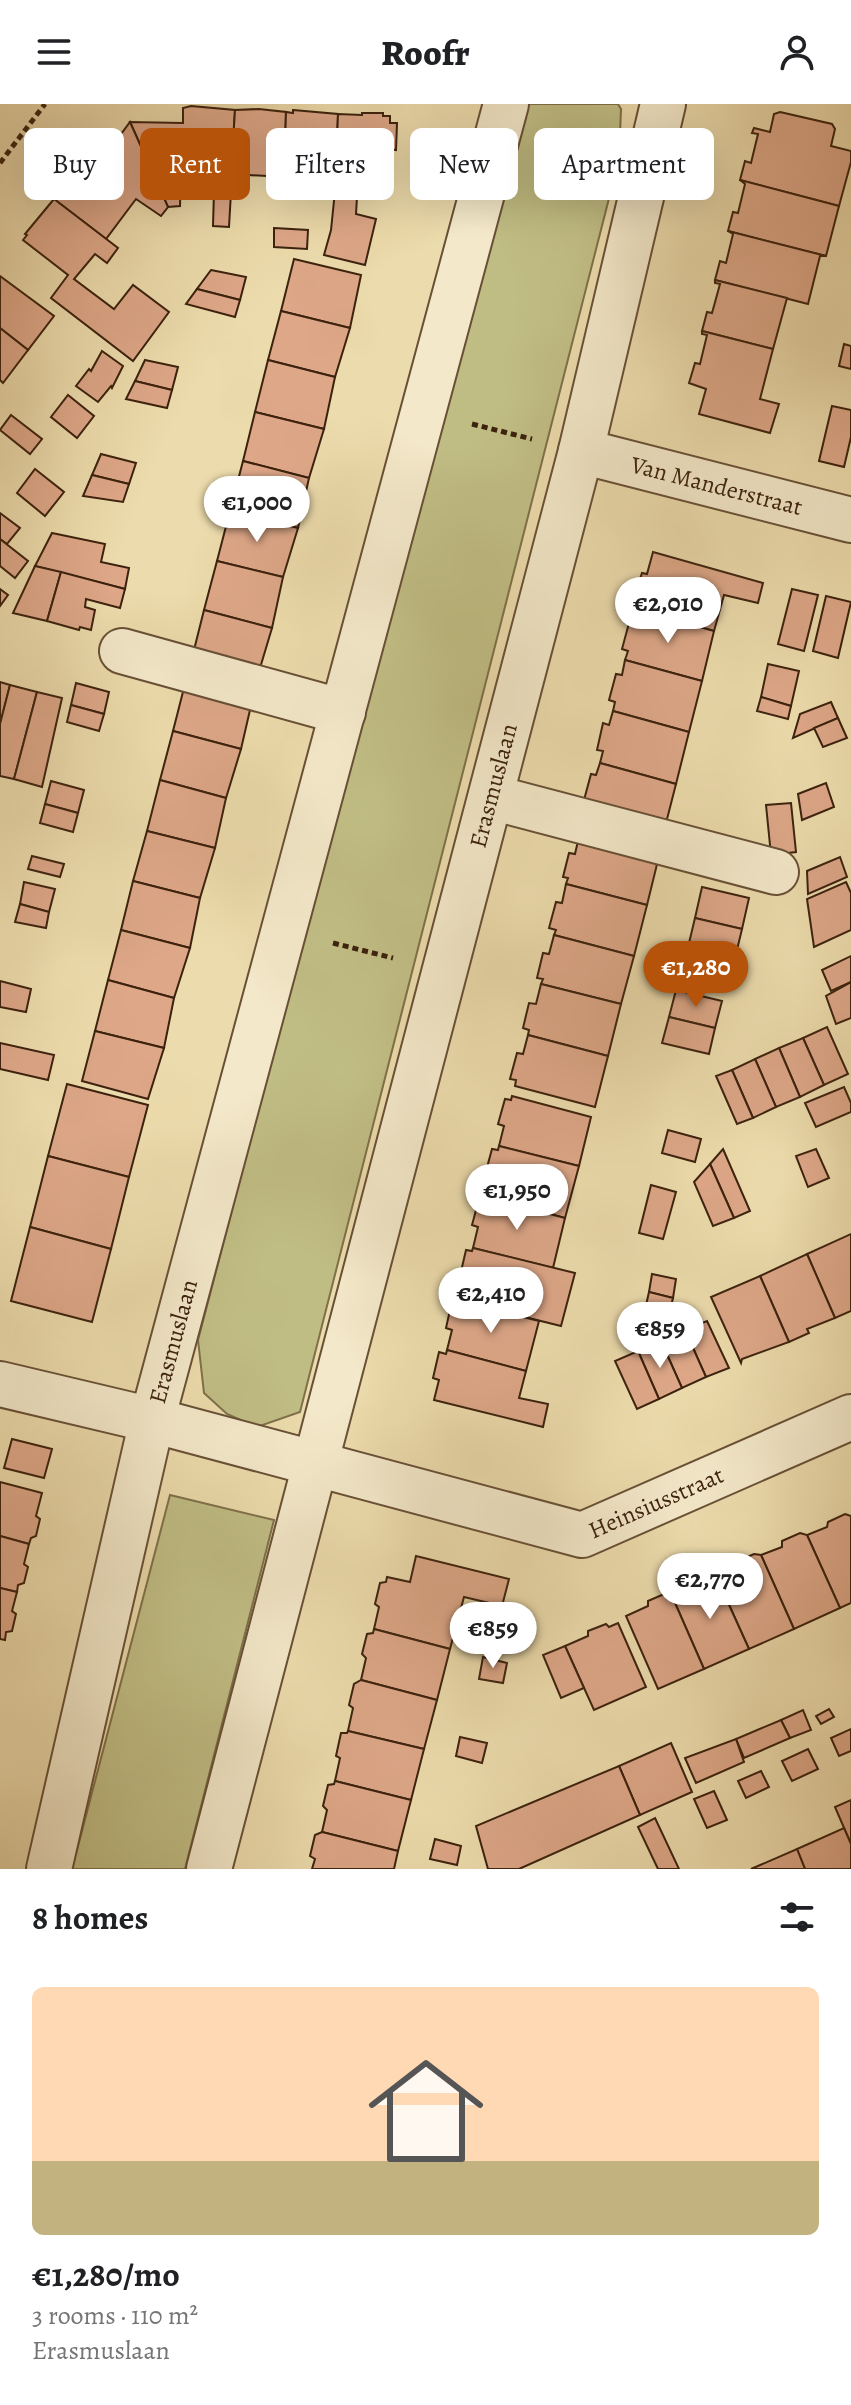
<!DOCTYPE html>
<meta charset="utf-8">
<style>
body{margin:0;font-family:Alegreya,serif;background:#f2f2f2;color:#202124;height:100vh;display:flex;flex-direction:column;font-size:30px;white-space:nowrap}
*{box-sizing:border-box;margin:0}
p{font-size:26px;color:#757577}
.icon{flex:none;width:44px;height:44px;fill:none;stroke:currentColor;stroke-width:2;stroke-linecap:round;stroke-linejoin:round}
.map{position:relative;height:1765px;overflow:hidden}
.drawer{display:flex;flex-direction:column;background:#fff;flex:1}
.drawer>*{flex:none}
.guide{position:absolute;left:24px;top:24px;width:804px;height:72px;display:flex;gap:16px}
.price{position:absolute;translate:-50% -68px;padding:0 18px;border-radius:28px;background:#fff;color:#222;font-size:26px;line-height:52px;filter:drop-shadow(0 2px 4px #0008)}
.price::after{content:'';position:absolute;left:50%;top:48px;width:24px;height:18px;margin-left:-12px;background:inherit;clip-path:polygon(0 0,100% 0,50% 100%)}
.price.selected{background:#b45309;color:#fff}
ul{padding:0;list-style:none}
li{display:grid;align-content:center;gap:16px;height:424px;padding:0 32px}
li span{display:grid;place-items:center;height:248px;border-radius:12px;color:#555}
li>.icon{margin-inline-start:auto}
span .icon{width:144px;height:144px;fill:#fffc;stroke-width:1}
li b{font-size:34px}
h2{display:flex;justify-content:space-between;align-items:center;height:96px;padding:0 32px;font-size:34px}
.chip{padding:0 28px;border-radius:12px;background:#fff;box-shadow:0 8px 32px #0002;font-size:28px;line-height:72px}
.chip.selected{background:#b45309;color:#fff}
header{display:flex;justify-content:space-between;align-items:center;height:104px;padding:0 32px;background:#fff;font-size:36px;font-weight:800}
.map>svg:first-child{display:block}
</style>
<header><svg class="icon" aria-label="menu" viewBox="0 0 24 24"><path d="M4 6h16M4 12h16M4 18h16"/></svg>Roofr<svg class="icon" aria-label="person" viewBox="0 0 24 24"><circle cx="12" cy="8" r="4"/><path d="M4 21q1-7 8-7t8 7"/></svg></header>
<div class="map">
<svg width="851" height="1765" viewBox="0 0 851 1765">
<rect width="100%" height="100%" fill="#ecdbac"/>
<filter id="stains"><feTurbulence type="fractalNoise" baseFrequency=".0025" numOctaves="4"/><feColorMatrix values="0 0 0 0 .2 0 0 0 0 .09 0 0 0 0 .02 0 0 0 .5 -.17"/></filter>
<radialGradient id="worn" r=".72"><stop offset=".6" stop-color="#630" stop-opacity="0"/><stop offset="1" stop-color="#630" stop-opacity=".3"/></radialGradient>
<!-- green -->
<g fill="#c0bd84" stroke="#7e7049" stroke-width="2">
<polygon points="525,0 618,0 621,5 619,55 300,1308 257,1323 227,1310 204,1289 198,1236 357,627"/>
<polygon points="170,1391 274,1416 185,1765 72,1765"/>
</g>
<!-- building -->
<g fill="#dda788" stroke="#3c220e" stroke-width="2">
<polygon points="191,2 235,6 231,70 181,68 180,102 168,103 130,18 183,19 183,4"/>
<polygon points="259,5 286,8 284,73 231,70 235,6"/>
<polygon points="293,6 338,10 335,87 315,86 315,74 284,73 286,8 293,9"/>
<polygon points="780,8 832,20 835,25 831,42 851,47 851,58 839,102 740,76 745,57 751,59 758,30 752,29 754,24 770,28 774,10"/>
<polygon points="362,9 383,9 383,12 390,12 390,19 397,19 396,46 389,45 387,77 358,76 356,110 376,115 365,161 324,151 331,126 335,87 338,10 362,11"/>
<polygon points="130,18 168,103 161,112 136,95 106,135 54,95 79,58 86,52 98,61"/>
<polygon points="740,76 839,102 826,152 728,127 733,108 738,109 745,80"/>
<polygon points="214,87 231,88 229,123 213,122"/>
<polygon points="54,95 118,144 107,159 95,150 74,175 114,205 133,181 169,208 133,257 51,194 68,171 23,136 27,131 25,130"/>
<polygon points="274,124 308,126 307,145 274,143"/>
<polygon points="728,127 826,152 820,152 808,200 715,176 720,157 726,159 733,130"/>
<polygon points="294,155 361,171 350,224 281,207"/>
<polygon points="211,166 246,173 240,196 197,185"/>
<polygon points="0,172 54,212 28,246 0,224"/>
<polygon points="715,176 787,194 773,245 702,227 707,208 712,209 720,180 715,179"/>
<polygon points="197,185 240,196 235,213 186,200"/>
<polygon points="281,207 350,224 335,273 268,256"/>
<polygon points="0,224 28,246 3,279 0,276"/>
<polygon points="702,227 773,245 760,295 779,300 770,329 699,310 706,285 689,279 695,259 700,260 707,231 702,230"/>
<polygon points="844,240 851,242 851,265 839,262"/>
<polygon points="102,247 123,262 112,284 111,282 98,298 76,282 89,265 91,267"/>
<polygon points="145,256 178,263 172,286 135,277"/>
<polygon points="268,256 335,273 324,325 255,308"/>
<polygon points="135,277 172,286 167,304 126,295"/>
<polygon points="68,291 94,312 77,334 51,313"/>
<polygon points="832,302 851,306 851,333 844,363 819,357"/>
<polygon points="255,308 324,325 309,374 243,357"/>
<polygon points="11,311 42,335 30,350 0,326"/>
<polygon points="101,350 136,359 129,380 92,371"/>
<polygon points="243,357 309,374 298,424 230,407"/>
<polygon points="35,365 64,388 45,412 17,389"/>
<polygon points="92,371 129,380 123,398 83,392"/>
<polygon points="230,407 298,424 283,473 217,457"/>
<polygon points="0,409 20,424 7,440 0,435"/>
<polygon points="52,429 105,440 101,458 129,464 125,485 35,462"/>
<polygon points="0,435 28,457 15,474 0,462"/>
<polygon points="653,448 763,479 758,499 724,491 714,527 639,506 641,496 634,494 642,469 647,470"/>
<polygon points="217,457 283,473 272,524 204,506"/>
<polygon points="35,462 61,468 47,517 13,509"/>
<polygon points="61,468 125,485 120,504 86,495 85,503 95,506 91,526 80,523 79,526 47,517"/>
<polygon points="0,485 8,491 0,502"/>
<polygon points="792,485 818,491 804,547 778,540"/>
<polygon points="826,492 851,498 838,554 813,547"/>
<polygon points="204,506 272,524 257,574 191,558"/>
<polygon points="639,506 714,527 702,577 625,556 628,547 622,545 629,519 635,521"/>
<polygon points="625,556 702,577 689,628 613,607 615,598 609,596 616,570 622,571"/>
<polygon points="768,560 799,567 791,602 761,593"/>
<polygon points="186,576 253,593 241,645 173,627"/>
<polygon points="0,578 10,581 0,620"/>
<polygon points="76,579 109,588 104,610 71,601"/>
<polygon points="10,581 37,588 14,675 0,672 0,620"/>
<polygon points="37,588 62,594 42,683 14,675"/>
<polygon points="761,593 791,602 788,615 757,607"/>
<polygon points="831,598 838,614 793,634 800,610"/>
<polygon points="71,601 104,610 99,627 67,618"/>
<polygon points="613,607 689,628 676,680 600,659 603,647 597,646 603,619 609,621"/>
<polygon points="838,614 847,634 823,643 814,624"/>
<polygon points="173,627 241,645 226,694 160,676"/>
<polygon points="600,659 676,680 665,723 584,696 591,670 596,671"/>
<polygon points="160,676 226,694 215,744 147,727"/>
<polygon points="51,677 84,686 78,709 45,700"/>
<polygon points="826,679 834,703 802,716 798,690"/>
<polygon points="791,699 796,748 771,751 766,701"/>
<polygon points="45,700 78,709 73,728 40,719"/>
<polygon points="147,727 215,744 200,794 133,777"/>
<polygon points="580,728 660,748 647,801 566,780 568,774 563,773 569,749 575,750"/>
<polygon points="32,752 64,760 60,773 28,765"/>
<polygon points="840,753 847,773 808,790 807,767"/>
<polygon points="133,777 200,794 190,844 121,826"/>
<polygon points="24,778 55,785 49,808 20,800"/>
<polygon points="846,778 851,789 851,826 814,843 807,795"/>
<polygon points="566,780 647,801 634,852 554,831 556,826 549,824 556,798 562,799"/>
<polygon points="702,783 749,794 742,825 695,814"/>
<polygon points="20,800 49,808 46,824 15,818"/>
<polygon points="695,814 742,825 736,850 689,839"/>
<polygon points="121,826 190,844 174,894 108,876"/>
<polygon points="554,831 634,852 621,900 541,880 543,875 537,874 543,849 549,850"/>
<polygon points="851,852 851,878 831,887 822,866"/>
<polygon points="108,876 174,894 164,944 95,927"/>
<polygon points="0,877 31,885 26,908 0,903"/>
<polygon points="851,878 851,914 836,920 826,892"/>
<polygon points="541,880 621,900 608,952 528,931 529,926 523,924 529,899 536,900"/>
<polygon points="676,886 722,897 715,924 669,913"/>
<polygon points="669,913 715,924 709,950 662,939"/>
<polygon points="827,923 848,970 824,981 803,934"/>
<polygon points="95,927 164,944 148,995 82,977"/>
<polygon points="528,931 608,952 595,1003 515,982 516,976 510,975 517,949 523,950"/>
<polygon points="803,934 824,981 800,993 779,944"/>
<polygon points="0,939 54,951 48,976 0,965"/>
<polygon points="779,944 800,993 776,1003 755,955"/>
<polygon points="755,955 776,1003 753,1014 732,966"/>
<polygon points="732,966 753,1014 737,1020 716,972"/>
<polygon points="67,980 148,1001 129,1073 48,1052"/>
<polygon points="844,983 851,999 851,1008 816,1023 805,999"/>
<polygon points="512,992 591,1013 579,1062 499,1042 504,1022 498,1020 505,995 511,996"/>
<polygon points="668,1026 701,1035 695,1058 662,1049"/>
<polygon points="499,1042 579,1062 565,1114 486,1093 491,1072 485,1071 492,1045 498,1046"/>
<polygon points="723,1045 750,1107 734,1114 710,1060"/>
<polygon points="816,1045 829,1074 808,1083 796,1052"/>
<polygon points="48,1052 129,1073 111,1145 30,1123"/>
<polygon points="710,1060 734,1114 713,1122 694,1078"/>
<polygon points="651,1081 676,1088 663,1135 639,1129"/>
<polygon points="486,1093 565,1114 553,1164 473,1144 478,1123 472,1121 479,1095 485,1096"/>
<polygon points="30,1123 111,1145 92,1218 11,1197"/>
<polygon points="851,1130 851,1207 835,1214 807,1150"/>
<polygon points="473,1144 575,1169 561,1222 460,1197 466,1173 460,1172 466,1146 472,1147"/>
<polygon points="807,1150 835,1214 807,1225 809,1229 789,1238 760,1172"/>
<polygon points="652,1170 676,1175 673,1194 649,1188"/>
<polygon points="760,1172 789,1238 742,1255 741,1259 711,1193"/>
<polygon points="649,1188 673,1194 666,1223 642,1219"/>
<polygon points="452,1197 459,1199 460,1197 539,1217 526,1267 447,1246 452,1226 446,1224"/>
<polygon points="707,1217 729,1264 706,1273 685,1226"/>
<polygon points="685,1226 706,1273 682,1284 661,1237"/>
<polygon points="661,1237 682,1284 659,1295 638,1247"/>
<polygon points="447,1246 526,1267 519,1294 548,1300 543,1323 434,1296 439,1276 433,1274 439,1248 446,1250"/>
<polygon points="638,1247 659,1295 637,1305 615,1257"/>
<polygon points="12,1335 52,1345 44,1374 4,1364"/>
<polygon points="0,1378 42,1389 36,1412 40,1415 36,1432 31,1434 29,1440 0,1432"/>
<polygon points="845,1410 851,1412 851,1499 840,1504 807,1431 827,1423 828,1418"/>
<polygon points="800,1429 807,1431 840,1504 794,1525 761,1451 782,1443 782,1437"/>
<polygon points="0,1432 29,1440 24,1460 28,1463 24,1479 18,1481 17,1488 0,1484"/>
<polygon points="754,1450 761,1451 794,1525 749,1545 716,1472 738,1462 738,1457"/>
<polygon points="416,1452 509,1475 502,1502 464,1493 450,1545 374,1525 379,1503 375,1500 380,1479 386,1478 387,1473 410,1478"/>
<polygon points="709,1470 716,1472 749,1545 704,1565 672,1492 692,1482 692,1477"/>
<polygon points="0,1484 17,1488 12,1507 16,1510 12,1527 6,1528 5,1536 0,1535"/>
<polygon points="664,1490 672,1492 704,1565 658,1585 626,1512 648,1502 648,1497"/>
<polygon points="618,1519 646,1583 594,1606 565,1542 588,1532 588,1527 606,1520 609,1523"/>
<polygon points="374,1525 450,1545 437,1596 361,1576 366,1554 362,1550 367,1530 373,1529"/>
<polygon points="565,1542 584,1584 561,1594 543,1551"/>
<polygon points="483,1553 507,1559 503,1579 479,1575"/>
<polygon points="361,1576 437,1596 424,1645 348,1627 353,1604 349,1601 354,1580"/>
<polygon points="829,1605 834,1613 821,1620 816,1612"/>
<polygon points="803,1606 811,1626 790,1634 781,1616"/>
<polygon points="781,1616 790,1634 744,1654 736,1635"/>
<polygon points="851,1625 851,1647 839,1652 831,1634"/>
<polygon points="348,1627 424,1645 411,1696 335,1677 340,1654 336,1652 341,1629 347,1629"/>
<polygon points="460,1633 487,1639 482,1659 456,1652"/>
<polygon points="736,1635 744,1658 696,1679 685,1654"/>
<polygon points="671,1639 692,1688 640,1711 619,1662"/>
<polygon points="808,1645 818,1665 792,1677 782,1657"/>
<polygon points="619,1662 640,1711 519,1765 488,1765 476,1722"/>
<polygon points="761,1667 769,1683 746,1694 738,1677"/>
<polygon points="335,1677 411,1696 398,1747 322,1728 327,1706 323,1702 328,1681 334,1680"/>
<polygon points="714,1687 727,1716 707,1724 694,1695"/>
<polygon points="851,1696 851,1740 835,1703"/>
<polygon points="655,1714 679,1765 658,1765 638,1723"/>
<polygon points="844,1724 851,1740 851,1765 805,1765 797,1745"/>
<polygon points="322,1728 398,1747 394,1765 312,1765 315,1755 310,1752 315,1731"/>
<polygon points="435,1735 461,1742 457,1761 430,1755"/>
<polygon points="797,1745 805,1765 751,1765"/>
</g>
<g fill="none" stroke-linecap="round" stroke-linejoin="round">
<defs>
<g id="minor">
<path id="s1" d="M 581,347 L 851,416"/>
<polyline points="122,547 343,608"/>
<polyline points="491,693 776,768"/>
<path id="s2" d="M 0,1280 L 152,1316 L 582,1431 L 851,1313"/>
<path id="s3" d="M 49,1765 L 152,1316 L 506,0"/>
<path id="s4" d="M 209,1765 L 581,347 L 663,0"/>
</g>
</defs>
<!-- minor casing -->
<use href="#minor" stroke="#685036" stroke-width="48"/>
<!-- path -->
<g stroke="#3c220e" stroke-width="5" stroke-dasharray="6 4" stroke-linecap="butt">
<polyline points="0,59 45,0"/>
<polyline points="472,320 532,335"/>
<polyline points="333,839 393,854"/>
</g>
<!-- minor -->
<use href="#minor" stroke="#f3e8c9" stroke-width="44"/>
</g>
<g text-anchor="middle" stroke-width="7" stroke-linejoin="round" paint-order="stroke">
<!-- street labels -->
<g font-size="24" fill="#3c220e" stroke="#f3e8c9">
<text dy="8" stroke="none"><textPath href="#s1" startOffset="140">Van Manderstraat</textPath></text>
<text dy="8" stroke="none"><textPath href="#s4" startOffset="1120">Erasmuslaan</textPath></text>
<text dy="8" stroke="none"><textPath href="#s3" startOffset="542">Erasmuslaan</textPath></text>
<text dy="8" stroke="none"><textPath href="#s2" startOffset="682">Heinsiusstraat</textPath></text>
</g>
</g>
<rect width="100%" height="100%" filter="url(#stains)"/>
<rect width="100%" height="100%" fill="url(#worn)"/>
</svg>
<b class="price" style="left:257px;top:440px">€1,000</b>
<b class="price" style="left:668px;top:541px">€2,010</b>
<b class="price selected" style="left:696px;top:905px">€1,280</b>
<b class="price" style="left:517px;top:1128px">€1,950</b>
<b class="price" style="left:491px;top:1231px">€2,410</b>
<b class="price" style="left:660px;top:1266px">€859</b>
<b class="price" style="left:710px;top:1517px">€2,770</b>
<b class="price" style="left:493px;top:1566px">€859</b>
<div class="guide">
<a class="chip">Buy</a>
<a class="chip selected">Rent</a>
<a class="chip">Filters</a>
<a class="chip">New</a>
<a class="chip">Apartment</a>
</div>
</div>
<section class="drawer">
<h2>8 homes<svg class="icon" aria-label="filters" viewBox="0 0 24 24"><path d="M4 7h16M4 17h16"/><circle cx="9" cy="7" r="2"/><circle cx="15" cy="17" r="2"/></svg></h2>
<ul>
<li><span style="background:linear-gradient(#ffd9b3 70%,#c2b280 0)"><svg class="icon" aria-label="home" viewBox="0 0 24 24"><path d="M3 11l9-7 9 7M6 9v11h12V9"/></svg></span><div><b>€1,280/mo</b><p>3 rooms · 110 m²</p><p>Erasmuslaan</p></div></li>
</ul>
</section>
